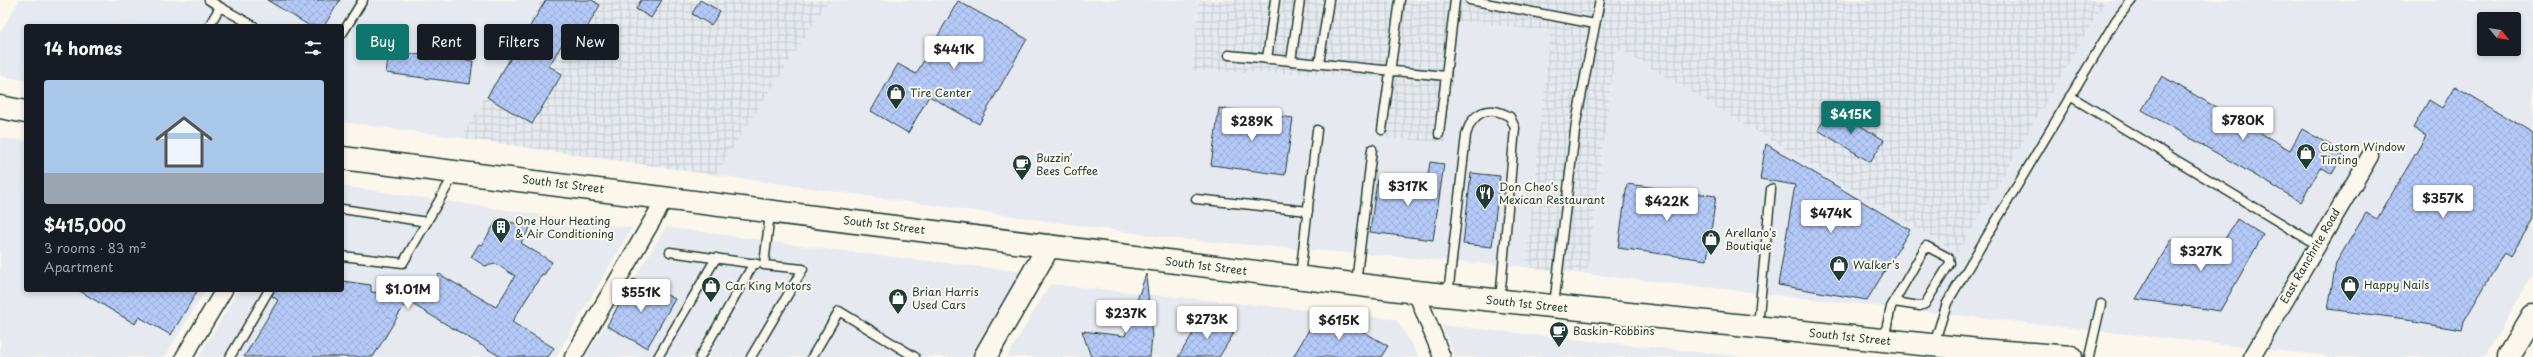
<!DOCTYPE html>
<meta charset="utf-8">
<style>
body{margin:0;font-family:"Playpen Sans",sans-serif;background:#242831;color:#f1f3f6;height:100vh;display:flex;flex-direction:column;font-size:15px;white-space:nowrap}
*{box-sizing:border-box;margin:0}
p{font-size:13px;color:#9ea1a6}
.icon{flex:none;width:22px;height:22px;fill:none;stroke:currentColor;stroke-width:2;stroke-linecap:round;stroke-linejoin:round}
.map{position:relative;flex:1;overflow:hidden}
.side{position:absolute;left:24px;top:24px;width:320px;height:268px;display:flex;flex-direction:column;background:#171b24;border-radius:4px;box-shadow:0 2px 6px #0003}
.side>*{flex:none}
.top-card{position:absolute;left:356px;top:24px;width:380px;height:36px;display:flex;gap:8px}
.needle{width:26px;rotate:120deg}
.buttons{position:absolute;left:2477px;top:12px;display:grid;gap:8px}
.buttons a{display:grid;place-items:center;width:44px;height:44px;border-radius:4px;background:#171b24;box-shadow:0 2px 6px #0003;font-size:20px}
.price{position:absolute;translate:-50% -34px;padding:0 9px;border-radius:4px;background:#fff;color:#222;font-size:13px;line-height:26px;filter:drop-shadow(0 1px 2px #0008)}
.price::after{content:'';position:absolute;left:50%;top:24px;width:12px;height:9px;margin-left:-6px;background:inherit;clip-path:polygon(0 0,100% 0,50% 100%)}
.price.active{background:#0f766e;color:#fff}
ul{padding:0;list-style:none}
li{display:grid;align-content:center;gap:8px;height:212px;padding:0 20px}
li span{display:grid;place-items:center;height:124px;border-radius:4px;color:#555}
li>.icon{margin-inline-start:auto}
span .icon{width:72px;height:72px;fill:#fffc;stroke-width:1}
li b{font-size:17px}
h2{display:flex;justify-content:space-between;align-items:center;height:48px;padding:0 20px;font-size:17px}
.tag{padding:0 14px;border-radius:4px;background:#171b24;box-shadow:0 2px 6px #0003;font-size:14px;line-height:36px}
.tag.active{background:#0f766e;color:#fff}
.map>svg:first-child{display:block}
</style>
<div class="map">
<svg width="2533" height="357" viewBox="0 0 2533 357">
<defs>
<pattern id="industrial-grid" width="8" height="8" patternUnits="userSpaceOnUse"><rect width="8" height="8" fill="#e6eaf0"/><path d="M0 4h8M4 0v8" fill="none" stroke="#c5cace"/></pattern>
<pattern id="building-cross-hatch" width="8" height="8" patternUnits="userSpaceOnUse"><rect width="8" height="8" fill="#b5caf9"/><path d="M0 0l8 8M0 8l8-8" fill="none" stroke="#9baed6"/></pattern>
</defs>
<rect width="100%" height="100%" fill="#fbf7ec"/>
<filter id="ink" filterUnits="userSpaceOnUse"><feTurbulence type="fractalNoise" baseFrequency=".025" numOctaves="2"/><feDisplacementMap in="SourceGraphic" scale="8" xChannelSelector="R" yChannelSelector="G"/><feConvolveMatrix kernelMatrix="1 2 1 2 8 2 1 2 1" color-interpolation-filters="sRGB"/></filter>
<g filter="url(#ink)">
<!-- built -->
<g fill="#e6eaf0" fill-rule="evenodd">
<polygon points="19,0 542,0 461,138 342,122 342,26 26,26 26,80 9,78 0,75 0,33"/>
<polygon points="827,0 1199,0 1192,71 1387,77 1446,143 1458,22 1550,31 1525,267 1176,239 715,175"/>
<path d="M 2106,0 L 2533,0 L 2533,274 L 2485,357 L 2334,357 L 1587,274 L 1616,47 L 1958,253 ZM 2484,19 L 2514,19 L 2514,49 L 2484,49 Z"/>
<polygon points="0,138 26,141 26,290 206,290 165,357 0,357"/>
<polygon points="342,186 632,228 556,357 199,357 238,290 342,290"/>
<polygon points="666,227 834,250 1025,272 975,357 585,357"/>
<polygon points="1050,284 1396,319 1419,357 1007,357"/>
<polygon points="1441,325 1746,357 1455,357"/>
</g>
<!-- industrial -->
<g fill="url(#industrial-grid)">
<polygon points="542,0 829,0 715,175 461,138"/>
<polygon points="1199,0 2106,0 1958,253 1616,47 1587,274 1525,267 1550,31 1458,22 1446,143 1380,137 1387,77 1192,71"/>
</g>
<!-- building -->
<g fill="url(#building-cross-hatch)" stroke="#1f3d34">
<polygon points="267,0 340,0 324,26 310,26"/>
<polygon points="546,0 592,0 600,5 584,33 573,26 549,66 562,74 532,124 487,97"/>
<polygon points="641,0 662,0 651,18 636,9"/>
<polygon points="700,0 720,11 711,25 692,14"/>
<polygon points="958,1 1027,39 979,124 929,96 908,133 871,111 898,64 916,74"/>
<polygon points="389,51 473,61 470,84 386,73"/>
<polygon points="2162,76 2290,150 2302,129 2344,153 2332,174 2321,167 2301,202 2142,110"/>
<polygon points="2455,86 2533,133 2533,219 2511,256 2505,252 2464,321 2462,330 2414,322 2414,320 2328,309 2336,263 2366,213 2377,219 2426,136 2413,128 2429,100 2442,108"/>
<polygon points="1219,108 1293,118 1285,175 1211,165"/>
<polygon points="1831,108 1884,140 1870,162 1818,130"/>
<polygon points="1766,144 1910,230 1867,300 1778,285 1795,185 1760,179"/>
<polygon points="1430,162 1444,164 1433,240 1370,232 1377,180 1426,187"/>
<polygon points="1471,173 1500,176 1492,247 1463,244"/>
<polygon points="1627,184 1716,196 1707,260 1618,248"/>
<polygon points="2237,219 2263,235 2220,311 2136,299 2172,239 2211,262"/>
<polygon points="497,220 531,226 521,243 552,262 544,275 542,274 512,322 554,348 548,357 501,357 407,301 373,357 244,357 278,300 272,296 274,290 342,290 342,281 371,285 371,292 425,298 439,274 496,307 515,276 496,264 485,266 471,257 479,244 482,245"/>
<polygon points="1146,274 1152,337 1150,357 1091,357 1082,331 1125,336"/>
<polygon points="633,279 675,299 647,348 607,326"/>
<polygon points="78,290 198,290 171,335 139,317 135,324"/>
<polygon points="1205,315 1234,333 1219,357 1178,357"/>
<polygon points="1316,318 1354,321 1352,325 1388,346 1381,357 1293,357"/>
</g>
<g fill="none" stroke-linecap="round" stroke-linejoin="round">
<defs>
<g id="lane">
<polyline points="1470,0 1595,24"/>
<polyline points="220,7 254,26"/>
<polyline points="209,26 220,7 209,0"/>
<polyline points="342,34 363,0"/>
<polyline points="1229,55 1446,76"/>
<polyline points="1267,59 1275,0"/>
<polyline points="1291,61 1300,0"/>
<polyline points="1319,64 1329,0"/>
<polyline points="2070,96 2317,245"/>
<polyline points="1382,130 1400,0"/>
<polyline points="1439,134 1455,0"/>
<polyline points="1196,199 1308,211"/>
<polyline points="342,209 427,222"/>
<polyline points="670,252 757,264"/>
<polyline points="342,256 403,263 455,173"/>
<polyline points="1300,276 1317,130"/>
<polyline points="1356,283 1372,149"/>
<path d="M 1448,295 L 1466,135 C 1472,112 1489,104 1510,117 L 1515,128 L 1500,300"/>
<polyline points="1554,305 1576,123 1600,0"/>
<polyline points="1758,326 1771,189"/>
<polyline points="1884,339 1891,307 1926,246 1949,258 1950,263 1925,304 1920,306 1894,302"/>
<polyline points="1934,344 1947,303 2116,20 2132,0"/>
<polyline points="230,357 269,290"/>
<polyline points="658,357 716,258"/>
<polyline points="700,357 754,263"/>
<polyline points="751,357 803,269 764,265 770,213"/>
<polyline points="812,357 839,311 915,357"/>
<polyline points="2089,357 2101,304"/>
</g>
<g id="street">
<polyline points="1416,292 1442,357"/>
<polyline points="184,357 224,290"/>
<polyline points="573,357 666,197"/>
<polyline points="2252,357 2370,156"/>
</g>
<g id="secondary">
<polyline points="0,107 26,112"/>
<polyline points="342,158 1416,292 1979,350 2071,357"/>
<polyline points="985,357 1049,246"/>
</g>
<polyline id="primary" points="2508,357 2533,316"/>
</defs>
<!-- lane casing -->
<use href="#lane" stroke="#1f3d34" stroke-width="11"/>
<!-- street casing -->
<use href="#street" stroke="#1f3d34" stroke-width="19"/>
<!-- secondary casing -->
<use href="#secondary" stroke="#1f3d34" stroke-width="25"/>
<!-- primary casing -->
<use href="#primary" stroke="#1f3d34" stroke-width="25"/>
<!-- lane -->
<use href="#lane" stroke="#fbf7ec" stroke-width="8"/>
<!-- street -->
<use href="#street" stroke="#fbf7ec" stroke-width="16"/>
<!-- secondary -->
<use href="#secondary" stroke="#fbf7ec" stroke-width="22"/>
<!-- primary -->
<use href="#primary" stroke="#fbf7ec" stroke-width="22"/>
</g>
</g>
<!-- icons -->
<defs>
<symbol id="shop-pin" viewBox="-11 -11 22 30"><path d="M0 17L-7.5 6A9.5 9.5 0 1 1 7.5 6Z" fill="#1f3d34" stroke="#fbf7ec"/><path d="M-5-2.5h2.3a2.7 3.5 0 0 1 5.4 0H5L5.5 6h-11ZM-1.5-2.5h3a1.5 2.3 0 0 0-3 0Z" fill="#fff"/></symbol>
<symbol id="cafe-pin" viewBox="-11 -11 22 30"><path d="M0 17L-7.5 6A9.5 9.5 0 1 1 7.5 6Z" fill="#1f3d34" stroke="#fbf7ec"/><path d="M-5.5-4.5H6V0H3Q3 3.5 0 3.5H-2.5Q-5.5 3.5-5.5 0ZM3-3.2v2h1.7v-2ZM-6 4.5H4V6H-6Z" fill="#fff"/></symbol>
<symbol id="restaurant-pin" viewBox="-11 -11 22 30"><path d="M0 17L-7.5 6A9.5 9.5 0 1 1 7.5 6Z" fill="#1f3d34" stroke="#fbf7ec"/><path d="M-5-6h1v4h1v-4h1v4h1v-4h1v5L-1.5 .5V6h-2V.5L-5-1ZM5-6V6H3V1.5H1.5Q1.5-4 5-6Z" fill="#fff"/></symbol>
<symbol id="building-pin" viewBox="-11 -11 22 30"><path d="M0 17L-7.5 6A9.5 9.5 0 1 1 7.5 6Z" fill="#1f3d34" stroke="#fbf7ec"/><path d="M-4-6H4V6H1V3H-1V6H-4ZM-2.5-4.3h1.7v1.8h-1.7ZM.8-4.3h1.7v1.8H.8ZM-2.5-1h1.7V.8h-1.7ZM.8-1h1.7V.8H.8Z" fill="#fff"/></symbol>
</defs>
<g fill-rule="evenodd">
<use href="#shop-pin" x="885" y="82" width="22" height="30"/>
<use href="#shop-pin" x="2295" y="142" width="22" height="30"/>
<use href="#cafe-pin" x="1011" y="153" width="22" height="30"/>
<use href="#restaurant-pin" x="1474" y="182" width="22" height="30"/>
<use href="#building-pin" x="490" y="216" width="22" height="30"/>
<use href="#shop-pin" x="1700" y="228" width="22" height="30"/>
<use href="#shop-pin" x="1828" y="254" width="22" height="30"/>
<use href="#shop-pin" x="2339" y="274" width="22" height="30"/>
<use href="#shop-pin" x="700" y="275" width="22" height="30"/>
<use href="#shop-pin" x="887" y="287" width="22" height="30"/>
<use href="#cafe-pin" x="1548" y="320" width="22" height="30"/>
</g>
<g text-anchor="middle" stroke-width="4" stroke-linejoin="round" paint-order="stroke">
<!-- poi labels -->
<g font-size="11" fill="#1f3d34" stroke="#fbf7ec" text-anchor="start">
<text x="910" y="97">Tire Center</text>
<text x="2320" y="151">Custom Window<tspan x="2320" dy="13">Tinting</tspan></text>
<text x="1036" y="162">Buzzin'<tspan x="1036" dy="13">Bees Coffee</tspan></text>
<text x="1499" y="191">Don Cheo's<tspan x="1499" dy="13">Mexican Restaurant</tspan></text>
<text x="515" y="225">One Hour Heating<tspan x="515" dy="13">&amp; Air Conditioning</tspan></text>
<text x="1725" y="237">Arellano's<tspan x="1725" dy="13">Boutique</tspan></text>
<text x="1853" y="269">Walker's</text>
<text x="2364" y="289">Happy Nails</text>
<text x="725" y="290">Car King Motors</text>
<text x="912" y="296">Brian Harris<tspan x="912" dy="13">Used Cars</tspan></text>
<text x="1573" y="335">Baskin-Robbins</text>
</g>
<!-- street labels -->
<g font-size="11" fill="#1f3d34" stroke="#fbf7ec">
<text transform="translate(563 184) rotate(7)" y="4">South 1st Street</text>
<text transform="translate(884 225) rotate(7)" y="4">South 1st Street</text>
<text transform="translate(2310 256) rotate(-60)" y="4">East Ranchrite Road</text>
<text transform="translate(1206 266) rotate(7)" y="4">South 1st Street</text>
<text transform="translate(1527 304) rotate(6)" y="4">South 1st Street</text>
<text transform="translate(1850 337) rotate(6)" y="4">South 1st Street</text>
</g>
</g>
</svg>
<div class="buttons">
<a><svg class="needle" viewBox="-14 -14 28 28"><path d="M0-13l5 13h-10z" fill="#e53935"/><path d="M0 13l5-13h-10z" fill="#9ea1a6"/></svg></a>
</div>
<b class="price" style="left:954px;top:70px">$441K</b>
<b class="price active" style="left:1851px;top:135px">$415K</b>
<b class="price" style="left:2243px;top:141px">$780K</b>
<b class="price" style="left:1252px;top:142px">$289K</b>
<b class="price" style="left:1408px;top:207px">$317K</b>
<b class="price" style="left:2443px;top:219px">$357K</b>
<b class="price" style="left:1667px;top:222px">$422K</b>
<b class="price" style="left:1831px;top:234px">$474K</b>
<b class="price" style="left:2201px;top:272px">$327K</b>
<b class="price" style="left:408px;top:310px">$1.01M</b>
<b class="price" style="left:641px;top:313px">$551K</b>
<b class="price" style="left:1126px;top:334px">$237K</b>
<b class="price" style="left:1207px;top:340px">$273K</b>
<b class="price" style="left:1339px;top:341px">$615K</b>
<div class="top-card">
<a class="tag active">Buy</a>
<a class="tag">Rent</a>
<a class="tag">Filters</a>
<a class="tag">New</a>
</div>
<section class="side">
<h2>14 homes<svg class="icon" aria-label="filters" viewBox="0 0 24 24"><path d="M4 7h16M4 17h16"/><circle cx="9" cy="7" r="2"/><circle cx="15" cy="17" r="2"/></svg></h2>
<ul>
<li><span style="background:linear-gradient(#a9c7e8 75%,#9aa5b1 0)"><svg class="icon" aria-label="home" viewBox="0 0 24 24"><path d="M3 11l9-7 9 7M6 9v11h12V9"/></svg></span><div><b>$415,000</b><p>3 rooms · 83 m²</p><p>Apartment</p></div></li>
</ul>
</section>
</div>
